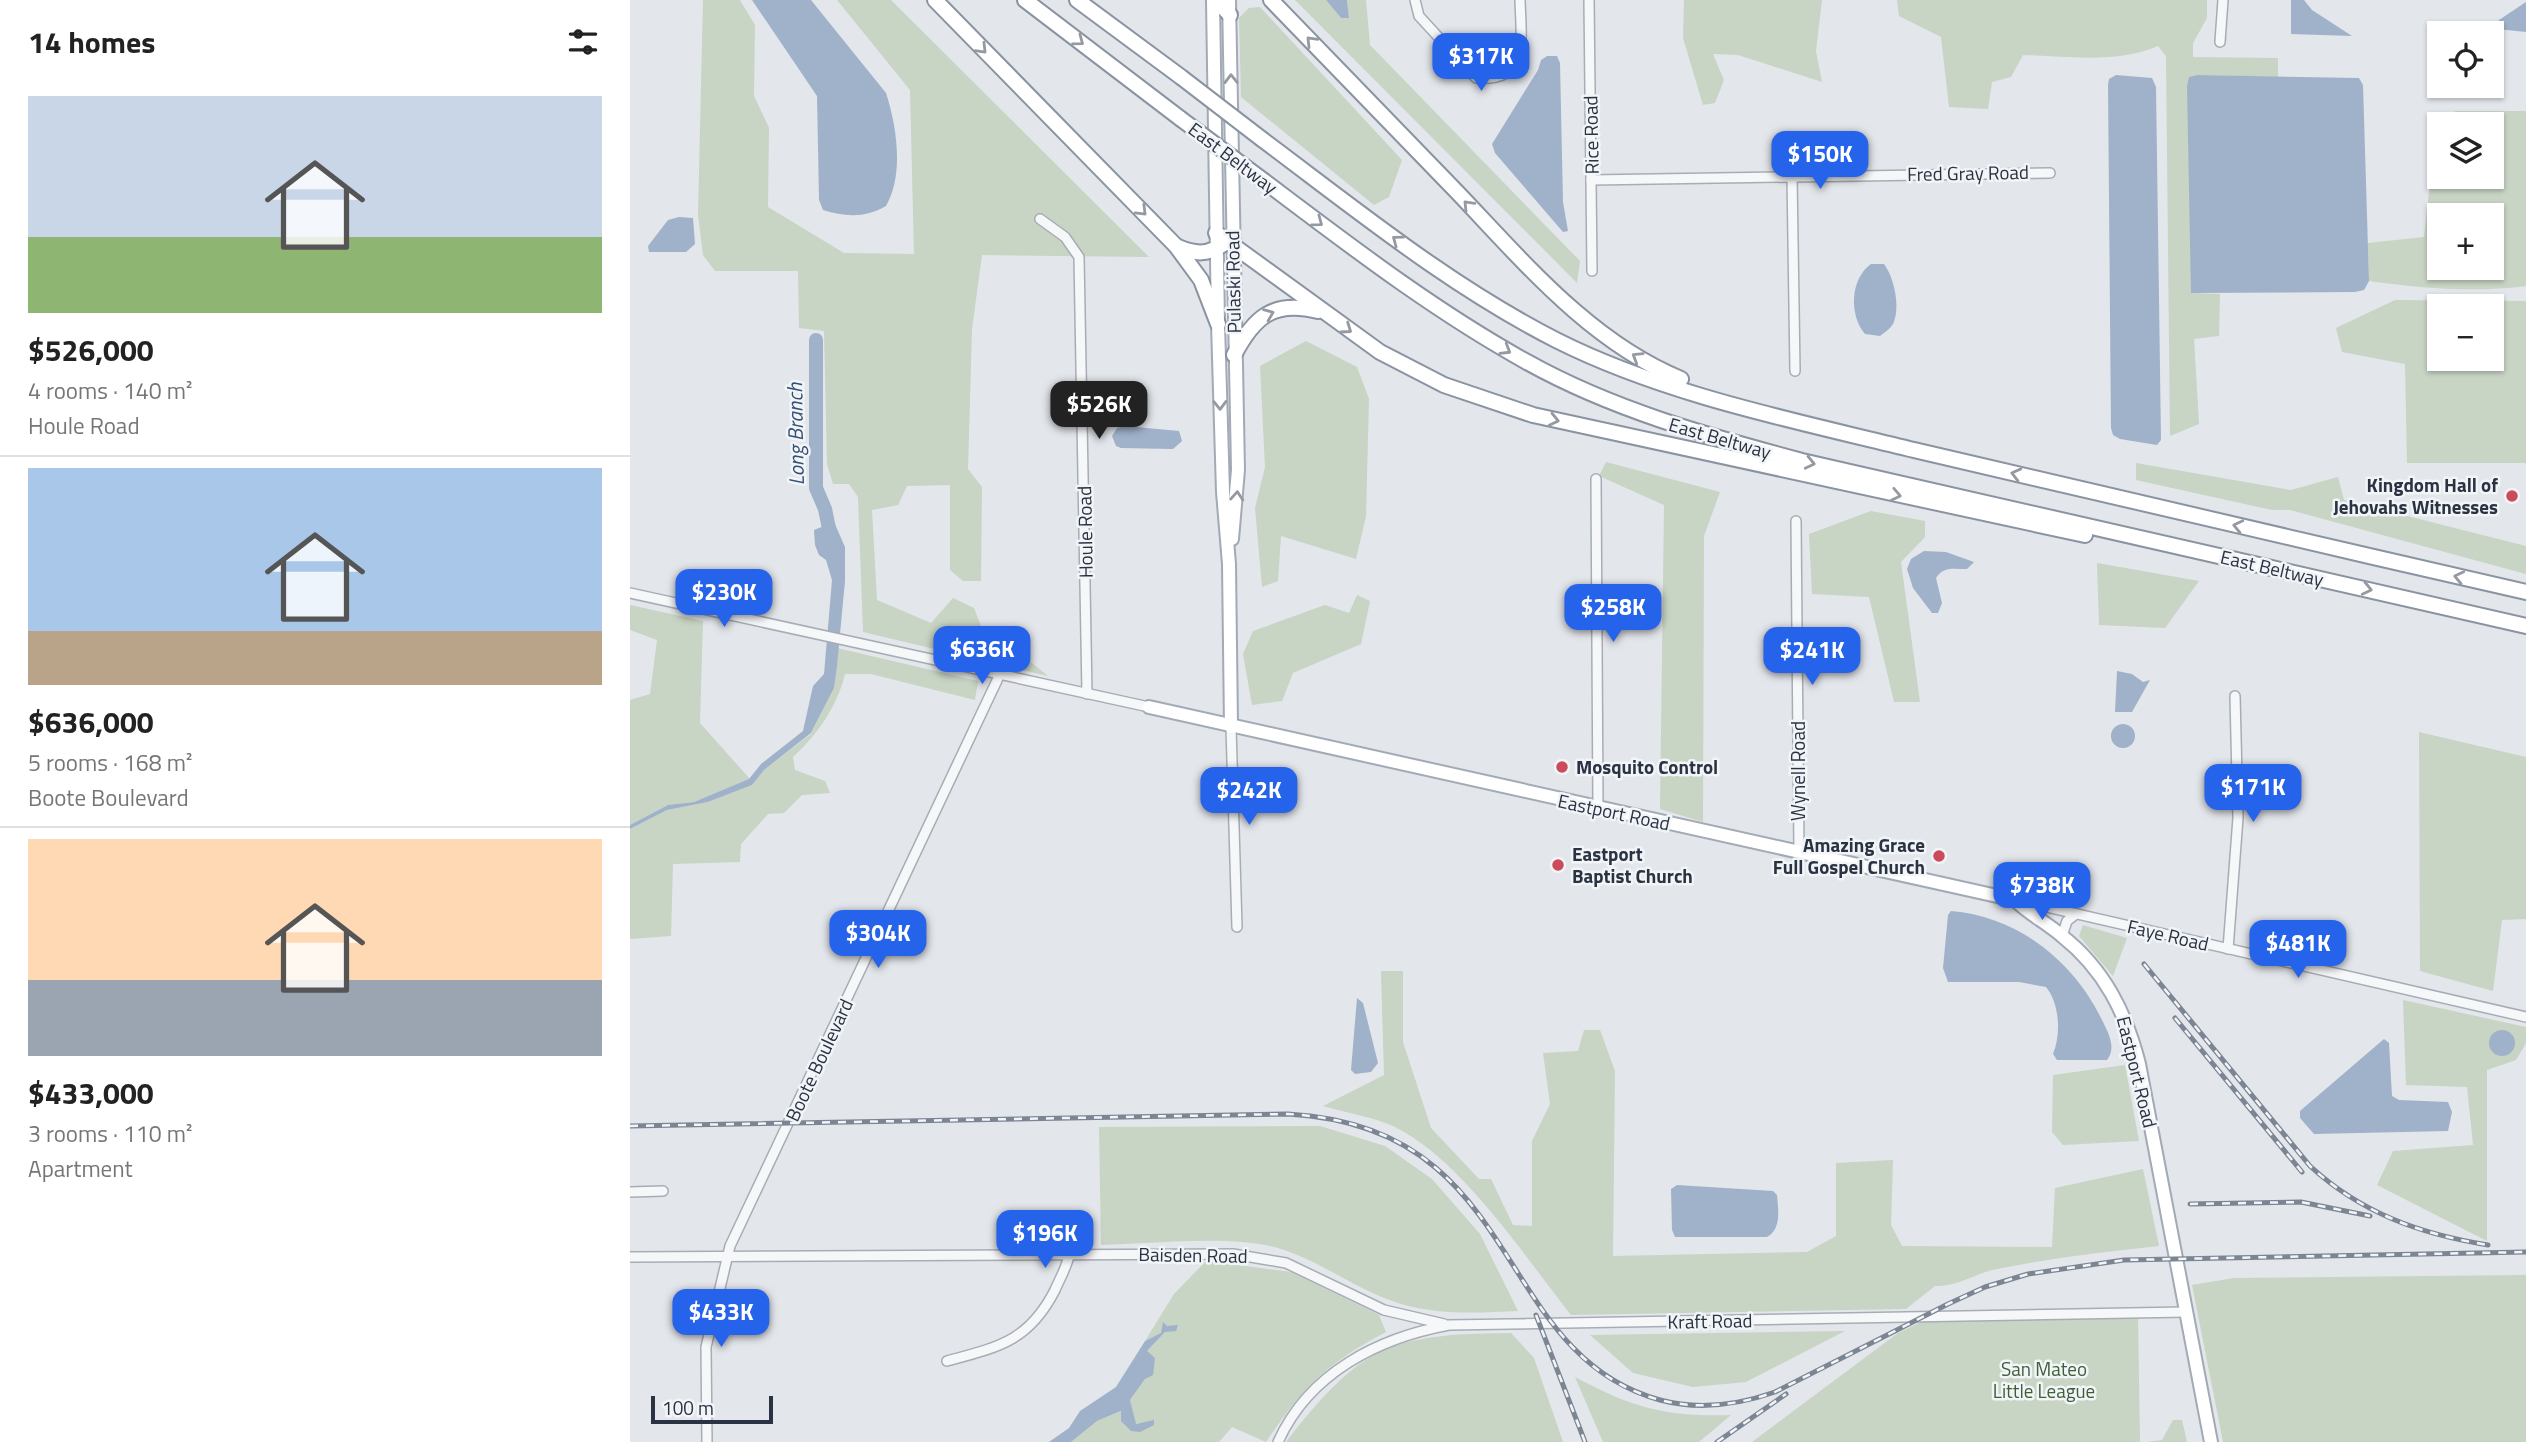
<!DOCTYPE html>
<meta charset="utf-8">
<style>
body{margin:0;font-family:"Titillium Web",sans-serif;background:#f6f6f6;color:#222;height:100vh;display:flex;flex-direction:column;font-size:26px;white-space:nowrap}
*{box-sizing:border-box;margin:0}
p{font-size:23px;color:#767676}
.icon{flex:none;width:38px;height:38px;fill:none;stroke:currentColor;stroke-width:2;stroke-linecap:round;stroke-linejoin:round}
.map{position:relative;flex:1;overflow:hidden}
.sheet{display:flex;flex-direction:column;background:#fff;width:630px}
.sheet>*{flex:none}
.tools{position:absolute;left:1797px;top:21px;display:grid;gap:14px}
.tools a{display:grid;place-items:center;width:77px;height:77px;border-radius:0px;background:#fff;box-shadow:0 2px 5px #0004;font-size:35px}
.scale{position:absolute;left:21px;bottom:18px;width:122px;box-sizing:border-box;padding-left:7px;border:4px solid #2b3343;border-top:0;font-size:19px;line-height:24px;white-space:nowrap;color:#2b3343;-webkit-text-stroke:5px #f2f5f8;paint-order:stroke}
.price{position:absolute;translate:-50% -60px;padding:0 16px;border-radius:14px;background:#2563eb;color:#fff;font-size:23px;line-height:46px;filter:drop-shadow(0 2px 4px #0008)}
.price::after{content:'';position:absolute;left:50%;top:42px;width:21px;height:16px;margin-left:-10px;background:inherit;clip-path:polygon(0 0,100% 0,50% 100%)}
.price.active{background:#222;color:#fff}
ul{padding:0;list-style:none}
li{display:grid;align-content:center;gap:14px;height:371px;padding:0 28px}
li+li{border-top:2px solid #e0e0e0}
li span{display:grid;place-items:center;height:217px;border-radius:0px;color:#555}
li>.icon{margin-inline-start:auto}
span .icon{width:126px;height:126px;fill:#fffc;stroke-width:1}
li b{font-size:30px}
h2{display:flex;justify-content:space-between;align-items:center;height:84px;padding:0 28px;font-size:30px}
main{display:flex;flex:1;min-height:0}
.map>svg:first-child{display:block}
</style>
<main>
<section class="sheet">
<h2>14 homes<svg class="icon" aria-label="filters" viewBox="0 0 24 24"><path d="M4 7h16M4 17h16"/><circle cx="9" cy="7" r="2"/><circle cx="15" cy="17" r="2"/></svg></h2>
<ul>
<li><span style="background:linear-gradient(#c9d6e8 65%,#8fb573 0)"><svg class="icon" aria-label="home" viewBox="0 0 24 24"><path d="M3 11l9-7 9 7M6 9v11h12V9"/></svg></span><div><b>$526,000</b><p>4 rooms · 140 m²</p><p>Houle Road</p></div></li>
<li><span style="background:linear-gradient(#a9c7e8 75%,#b9a48a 0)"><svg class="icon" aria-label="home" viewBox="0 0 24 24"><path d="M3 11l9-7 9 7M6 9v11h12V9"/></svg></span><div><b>$636,000</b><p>5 rooms · 168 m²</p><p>Boote Boulevard</p></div></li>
<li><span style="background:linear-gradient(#ffd9b3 65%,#9aa5b1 0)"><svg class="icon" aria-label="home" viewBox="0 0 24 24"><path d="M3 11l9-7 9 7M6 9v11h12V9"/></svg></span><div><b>$433,000</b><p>3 rooms · 110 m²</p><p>Apartment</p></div></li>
</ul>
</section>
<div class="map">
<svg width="1896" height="1442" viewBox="0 0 1896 1442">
<rect width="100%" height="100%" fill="#e3e6eb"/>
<!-- green -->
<g fill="#c8d4c4" fill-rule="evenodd">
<polygon points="73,0 110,0 125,25 124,96 139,128 138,207 214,253 284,254 280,90 207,0 261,0 519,257 352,255 342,329 338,469 352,487 351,581 333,581 320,570 320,485 277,486 268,505 242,510 247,600 301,623 323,598 344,608 358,644 396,658 418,676 233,632 228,497 219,484 203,484 197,464 194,331 169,328 168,271 85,271 73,255 68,215"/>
<polygon points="665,0 696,0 711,18 719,18 717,0 736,0 740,45 950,261 947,283"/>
<polygon points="1054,0 1192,0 1186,51 1192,82 1108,55 1083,54 1094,80 1085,103 1073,105 1053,38"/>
<path d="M 1267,0 L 1577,0 L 1577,18 L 1563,43 L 1563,57 L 1648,58 L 1648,77 L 1568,75 L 1562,293 L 1590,294 L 1589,336 L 1564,339 L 1569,424 L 1540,436 L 1536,56 L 1528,46 C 1486,64 1438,56 1393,55 L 1381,77 L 1362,82 L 1358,109 L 1319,107 L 1311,37 L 1269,16 Z"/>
<polygon points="630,7 772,160 759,197 744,205 611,97 609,18 619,8"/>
<path d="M 1826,111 L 1896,111 L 1896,286 C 1845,293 1790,288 1739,281 L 1738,243 L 1794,237 L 1807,121 ZM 1810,124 L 1862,124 L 1862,177 L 1810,177 ZM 1810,215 L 1862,215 L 1862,268 L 1810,268 Z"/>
<path d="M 1765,300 L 1896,301 L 1896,463 L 1777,463 L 1775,364 L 1712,352 L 1706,328 ZM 1810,306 L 1862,306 L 1862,359 L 1810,359 Z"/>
<polygon points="676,341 727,367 739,399 736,516 726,559 651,536 648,581 632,587 625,508 635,467 630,366"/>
<polygon points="976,462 1090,492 1074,536 1073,822 1030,809 1034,505 969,476"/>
<polygon points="1506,463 1661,490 1708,477 1714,500 1896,546 1896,574 1660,510 1642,510 1506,480"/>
<polygon points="1241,511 1295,521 1295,537 1271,562 1290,702 1264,702 1239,597 1182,594 1179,534"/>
<polygon points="1467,563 1569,581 1535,628 1469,625"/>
<polygon points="727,595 740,601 731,644 663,673 652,701 622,705 613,654 623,631 695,605 719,613"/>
<polygon points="0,605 73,621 70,723 120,779 64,802 38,805 0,825 0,700 20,694 27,640 0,630"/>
<path d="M 207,648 L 348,681 L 345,700 L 241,674 L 215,674 C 207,707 187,735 163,757 L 165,770 L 195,781 L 200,793 L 172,795 L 154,813 L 138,814 L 111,844 L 110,862 L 43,864 L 41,936 L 0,939 L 0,829 L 37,810 L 78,802 L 122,785 L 134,770 L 181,734 L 204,688 Z"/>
<polygon points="1789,732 1896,757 1896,919 1872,920 1863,991 1790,971"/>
<polygon points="1453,925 1497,938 1483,976 1449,936"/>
<path d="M 751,971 L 773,971 L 773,1042 L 801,1128 L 849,1179 L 861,1179 L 883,1225 L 902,1226 L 902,1141 L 920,1104 L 913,1053 L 948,1051 L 954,1030 L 970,1030 L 985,1071 L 983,1256 L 1177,1252 L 1206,1236 L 1206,1163 L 1263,1160 L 1261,1225 L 1272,1246 L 1422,1247 L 1425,1188 L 1513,1169 L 1529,1246 C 1475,1252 1421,1258 1367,1269 C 1346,1273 1327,1287 1305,1286 L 1276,1309 L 941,1315 C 895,1257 832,1160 765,1127 C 744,1117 716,1113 693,1106 L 754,1075 Z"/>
<polygon points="1773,1000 1896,1027 1896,1043 1886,1060 1857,1070 1857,1241 1747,1185 1763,1151 1843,1145 1837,1087 1776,1085"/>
<polygon points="1495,1065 1509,1141 1433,1145 1422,1132 1423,1075"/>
<path d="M 690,1126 L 755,1146 L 802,1179 L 850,1234 L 888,1311 C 844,1313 799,1316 757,1299 C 720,1285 689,1261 651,1249 C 603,1234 522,1244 471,1245 L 469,1127 Z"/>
<path d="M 576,1261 L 661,1272 L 749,1315 L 756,1332 C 697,1363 673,1387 636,1442 L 602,1427 L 589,1442 L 441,1442 L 467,1421 L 492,1411 L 501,1431 L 523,1421 L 505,1424 L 500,1400 L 515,1379 L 517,1351 L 535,1332 L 548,1325 L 515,1341 L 544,1294 Z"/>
<polygon points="1896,1275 1896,1442 1593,1442 1562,1285 1604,1278"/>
<polygon points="1508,1317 1510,1442 1122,1442 1268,1333 1293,1321"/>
<polygon points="1215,1331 1116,1382 1063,1387 1003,1373 960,1335"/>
<path d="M 881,1333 L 904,1358 L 933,1442 L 656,1442 C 679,1412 714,1369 748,1353 C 789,1333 837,1334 881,1333 Z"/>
<path d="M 945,1377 C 1003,1408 1035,1417 1101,1415 L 1069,1442 L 973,1442 Z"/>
<polygon points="1543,1420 1552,1420 1557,1442 1515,1442 1532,1440"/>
</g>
<!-- water -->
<g fill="#9fb2ca">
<path d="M 122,0 L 181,0 L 256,93 C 267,127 274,175 256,206 C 235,218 216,217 193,210 L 189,200 L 187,96 Z"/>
<polygon points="696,0 717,0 719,18 711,18"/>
<polygon points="1661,0 1674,0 1682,10 1722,36 1661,34"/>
<polygon points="1896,2 1896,32 1867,29 1869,20"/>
<polygon points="917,56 927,56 930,63 933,202 938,231 933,232 865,153 862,144 908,70 911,60"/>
<polygon points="1486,75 1522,78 1526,87 1531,440 1527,445 1490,439 1483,435 1481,428 1478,85 1479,79"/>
<polygon points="1568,75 1729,78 1733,85 1739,281 1734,290 1725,292 1561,293 1557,86 1559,77"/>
<polygon points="49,217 63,218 65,244 56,252 19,252 18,246 38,220"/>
<path d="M 1241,264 L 1254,264 C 1264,277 1271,308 1263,324 C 1260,329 1254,333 1250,336 L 1235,334 C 1219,315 1220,279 1241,264 Z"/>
<polygon points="495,426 549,431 552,441 543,449 491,448 486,446 482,436 487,428"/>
<polygon points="204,522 215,547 215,581 207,666 204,688 181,733 134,770 122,785 78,802 37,810 0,829 0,825 38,805 64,802 119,779 131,764 173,731 183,686 194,674 202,580 196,560 189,555 185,545 184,530"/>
<path d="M 1294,551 L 1316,552 L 1344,562 L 1337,569 C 1325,569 1313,566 1306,578 L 1312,603 L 1308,613 L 1302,613 L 1283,588 L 1277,569 L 1281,559 Z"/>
<polygon points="1487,671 1502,674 1513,682 1520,680 1502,712 1485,712"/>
<circle cx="1493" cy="736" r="12"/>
<path d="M 1321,911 C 1387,916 1444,961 1472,1020 C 1478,1032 1487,1048 1477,1060 L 1427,1060 L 1423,1054 C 1431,1035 1430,1004 1416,987 L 1389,982 L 1318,982 L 1313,968 L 1318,915 Z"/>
<polygon points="727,998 733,1003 748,1063 741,1072 725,1074 721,1070"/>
<circle cx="1872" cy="1043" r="13"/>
<polygon points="1754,1039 1759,1043 1762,1096 1769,1100 1818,1102 1822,1112 1818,1131 1684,1134 1670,1118 1670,1111"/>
<path d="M 1047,1185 L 1143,1191 L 1147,1195 C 1148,1209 1152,1229 1137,1237 L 1045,1237 L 1042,1230 L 1041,1189 Z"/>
<polygon points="533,1322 537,1326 548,1325 546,1331 535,1332 517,1351 525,1358 523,1375 515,1379 500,1400 506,1424 524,1420 524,1425 510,1432 501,1431 491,1421 491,1411 467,1421 441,1442 419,1442 439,1428 450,1411 486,1387 515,1341 531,1333"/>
</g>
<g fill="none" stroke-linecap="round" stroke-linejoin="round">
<!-- river -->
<polyline stroke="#9fb2ca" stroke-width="14" points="186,340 186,488 195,509 202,543"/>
<defs>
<g id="minor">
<path d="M 785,0 L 789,16 L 846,78 C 900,83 891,38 890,0"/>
<polyline points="959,0 962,271"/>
<polyline points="1590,42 1593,0"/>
<polyline points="1162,176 1165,371"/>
<polyline points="961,180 1420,173"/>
<polyline points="410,219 435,237 449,257 457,694"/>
<polyline points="966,479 968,808"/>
<polyline points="1166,521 1169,852"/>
<polyline points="0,593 519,707"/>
<polyline points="601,727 607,927"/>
<polyline points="1386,900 1896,1017"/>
<polyline points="1432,936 1437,921 1446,914"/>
<polyline points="1598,949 1608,818 1605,696"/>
<polyline points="0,1192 33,1191"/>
<polyline points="0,1257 603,1254 656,1263 754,1310 814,1324"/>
<path d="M 317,1361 C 369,1347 399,1341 425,1290 C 430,1278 437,1267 439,1255"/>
<polyline points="77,1442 76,1347 100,1246 370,674"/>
<path d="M 648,1442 C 679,1373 748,1338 819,1325 L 1556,1312"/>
</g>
<g id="major">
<polyline points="583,0 588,324 593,492 599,564 601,727"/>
<polyline points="599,0 608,470 602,539"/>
<path d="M 519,707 L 1385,900 C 1399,914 1417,923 1432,936 C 1474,969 1496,1013 1509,1064 L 1581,1442"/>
</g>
<g id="highway">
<polyline points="305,0 546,246 571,280 588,324"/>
<polyline points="395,0 551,119"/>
<polyline points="447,0 551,77"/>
<polyline points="586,0 600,15"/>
<path d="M 641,0 C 703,64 765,128 827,192 C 893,261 960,342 1051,379"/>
<path d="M 633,140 C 728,211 820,286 926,340 C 1035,395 1166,421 1284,450 C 1488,499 1692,545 1896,592"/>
<path d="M 634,181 C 719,245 803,310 897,362 C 983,410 1078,436 1172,461 L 1896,626"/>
<polyline points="586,233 750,352 814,385 903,415 1455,535"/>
<path d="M 548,247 C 571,257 583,253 603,237"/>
<path d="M 604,355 C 624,317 643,300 688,311"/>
</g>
</defs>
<!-- minor casing -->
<use href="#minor" stroke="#a8adb5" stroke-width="12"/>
<!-- major casing -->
<use href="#major" stroke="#a2aab6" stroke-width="16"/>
<!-- highway casing -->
<use href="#highway" stroke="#8a93a1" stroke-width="18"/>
<!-- minor -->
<use href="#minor" stroke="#f6f7f9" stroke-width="9"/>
<!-- major -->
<use href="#major" stroke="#fff" stroke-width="12"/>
<!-- highway -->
<use href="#highway" stroke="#fff" stroke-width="14"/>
<defs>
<g id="rail">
<path d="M 1514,964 L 1680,1166 C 1731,1213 1790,1234 1858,1245"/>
<polyline points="1545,1018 1672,1172"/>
<path d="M 0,1126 L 658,1114 C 712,1117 764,1132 806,1168 C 892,1241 909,1367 1030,1400 C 1068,1410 1108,1405 1145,1392 L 1318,1304 L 1355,1287 L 1398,1274 L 1494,1260 L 1896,1252"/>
<polyline points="1560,1204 1671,1202 1740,1216"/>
<polyline points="906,1315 955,1442"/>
<polyline points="1087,1442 1156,1394"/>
</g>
</defs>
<!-- rail casing -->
<use href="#rail" stroke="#7c8594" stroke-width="5"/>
<!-- rail -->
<use href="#rail" stroke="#f2f5f8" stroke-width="2.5" stroke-dasharray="8" stroke-linecap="butt"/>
<defs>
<g id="highway-bridge">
<polyline points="551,77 633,140"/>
<polyline points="551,119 634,181"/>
</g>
</defs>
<!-- highway-bridge casing -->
<use href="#highway-bridge" stroke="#8a93a1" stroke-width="18" stroke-linecap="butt"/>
<!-- highway-bridge -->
<use href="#highway-bridge" stroke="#fff" stroke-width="14"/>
</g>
<!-- one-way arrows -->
<defs><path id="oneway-chevron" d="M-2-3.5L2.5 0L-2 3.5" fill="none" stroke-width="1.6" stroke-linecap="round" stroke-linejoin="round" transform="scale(1.75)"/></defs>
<g stroke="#9599a1">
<use href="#oneway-chevron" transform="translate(449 41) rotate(37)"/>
<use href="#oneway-chevron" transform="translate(681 41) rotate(-134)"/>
<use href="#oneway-chevron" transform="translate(352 49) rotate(46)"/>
<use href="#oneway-chevron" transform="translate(601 79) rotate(-91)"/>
<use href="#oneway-chevron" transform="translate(838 205) rotate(-134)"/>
<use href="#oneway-chevron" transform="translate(512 211) rotate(45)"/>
<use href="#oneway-chevron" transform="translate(688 222) rotate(37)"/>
<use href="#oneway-chevron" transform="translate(767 240) rotate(-143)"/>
<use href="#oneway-chevron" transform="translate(639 314) rotate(-22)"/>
<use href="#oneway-chevron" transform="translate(717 329) rotate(35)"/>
<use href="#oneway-chevron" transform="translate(876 350) rotate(31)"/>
<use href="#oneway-chevron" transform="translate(1007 357) rotate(-148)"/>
<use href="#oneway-chevron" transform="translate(590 405) rotate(89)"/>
<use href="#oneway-chevron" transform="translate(924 420) rotate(13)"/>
<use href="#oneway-chevron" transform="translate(1180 463) rotate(13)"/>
<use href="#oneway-chevron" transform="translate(1386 474) rotate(-166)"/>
<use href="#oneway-chevron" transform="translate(1266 495) rotate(12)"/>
<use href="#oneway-chevron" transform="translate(607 496) rotate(-86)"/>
<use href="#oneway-chevron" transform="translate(1608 526) rotate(-167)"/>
<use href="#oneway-chevron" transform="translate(1829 577) rotate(-167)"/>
<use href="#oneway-chevron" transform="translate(1737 589) rotate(13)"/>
</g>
<!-- markers -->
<g fill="#cc4b5a" stroke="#f2f5f8" stroke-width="2.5">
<circle cx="1882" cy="496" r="7"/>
<circle cx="932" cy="767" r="7"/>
<circle cx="1309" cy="856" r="7"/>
<circle cx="928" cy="865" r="7"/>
</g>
<g text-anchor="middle" stroke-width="5" stroke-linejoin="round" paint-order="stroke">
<!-- street labels -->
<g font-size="19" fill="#2b3343" stroke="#f2f5f8">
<text transform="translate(961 135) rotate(-91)" y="7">Rice Road</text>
<text transform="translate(603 158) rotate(37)" y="7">East Beltway</text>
<text transform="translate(1338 173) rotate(-1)" y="7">Fred Gray Road</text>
<text transform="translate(603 282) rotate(-91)" y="7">Pulaski Road</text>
<text transform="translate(1090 438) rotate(16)" y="7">East Beltway</text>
<text transform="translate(455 532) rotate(-91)" y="7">Houle Road</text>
<text transform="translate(1642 568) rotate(13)" y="7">East Beltway</text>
<text transform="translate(1168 771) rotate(-90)" y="7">Wynell Road</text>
<text transform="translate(984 812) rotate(12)" y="7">Eastport Road</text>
<text transform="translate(1538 935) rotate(13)" y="7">Faye Road</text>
<text transform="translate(189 1060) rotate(-65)" y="7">Boote Boulevard</text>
<text transform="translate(1507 1072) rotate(76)" y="7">Eastport Road</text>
<text transform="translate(563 1255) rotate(1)" y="7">Baisden Road</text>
<text transform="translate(1080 1321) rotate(-1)" y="7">Kraft Road</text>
</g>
<!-- poi labels -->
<g font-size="19" font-weight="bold" fill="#2b3343" stroke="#f2f5f8" text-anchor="end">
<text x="1868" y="492">Kingdom Hall of<tspan x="1868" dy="22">Jehovahs Witnesses</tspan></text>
<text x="946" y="774" text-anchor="start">Mosquito Control</text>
<text x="1295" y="852">Amazing Grace<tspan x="1295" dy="22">Full Gospel Church</tspan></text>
<text x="942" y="861" text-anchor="start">Eastport<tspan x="942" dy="22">Baptist Church</tspan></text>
</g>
<!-- park labels -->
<g font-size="19" fill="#3e5e38" stroke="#f2f5f8">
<text x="1414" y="1376">San Mateo<tspan x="1414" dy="22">Little League</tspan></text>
</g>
<!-- water labels -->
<g font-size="21" font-style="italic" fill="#355076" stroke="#f2f5f8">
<text transform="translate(166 434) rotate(-91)" y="7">Long Branch</text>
</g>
</g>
</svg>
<div class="tools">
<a><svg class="icon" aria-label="locate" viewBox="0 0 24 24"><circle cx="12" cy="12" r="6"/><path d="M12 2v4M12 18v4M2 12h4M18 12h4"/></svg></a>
<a><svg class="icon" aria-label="layers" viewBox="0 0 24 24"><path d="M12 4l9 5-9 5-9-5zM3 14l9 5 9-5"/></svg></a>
<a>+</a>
<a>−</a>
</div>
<div class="scale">100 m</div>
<b class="price" style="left:851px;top:93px">$317K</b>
<b class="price" style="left:1190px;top:191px">$150K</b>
<b class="price active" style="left:469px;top:441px">$526K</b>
<b class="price" style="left:94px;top:629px">$230K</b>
<b class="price" style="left:983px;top:644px">$258K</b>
<b class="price" style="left:352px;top:686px">$636K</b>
<b class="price" style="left:1182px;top:687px">$241K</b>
<b class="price" style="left:1623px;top:824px">$171K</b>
<b class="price" style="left:619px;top:827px">$242K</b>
<b class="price" style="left:1412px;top:922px">$738K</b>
<b class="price" style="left:248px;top:970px">$304K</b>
<b class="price" style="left:1668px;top:980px">$481K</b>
<b class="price" style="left:415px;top:1270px">$196K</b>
<b class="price" style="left:91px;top:1349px">$433K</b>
</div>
</main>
